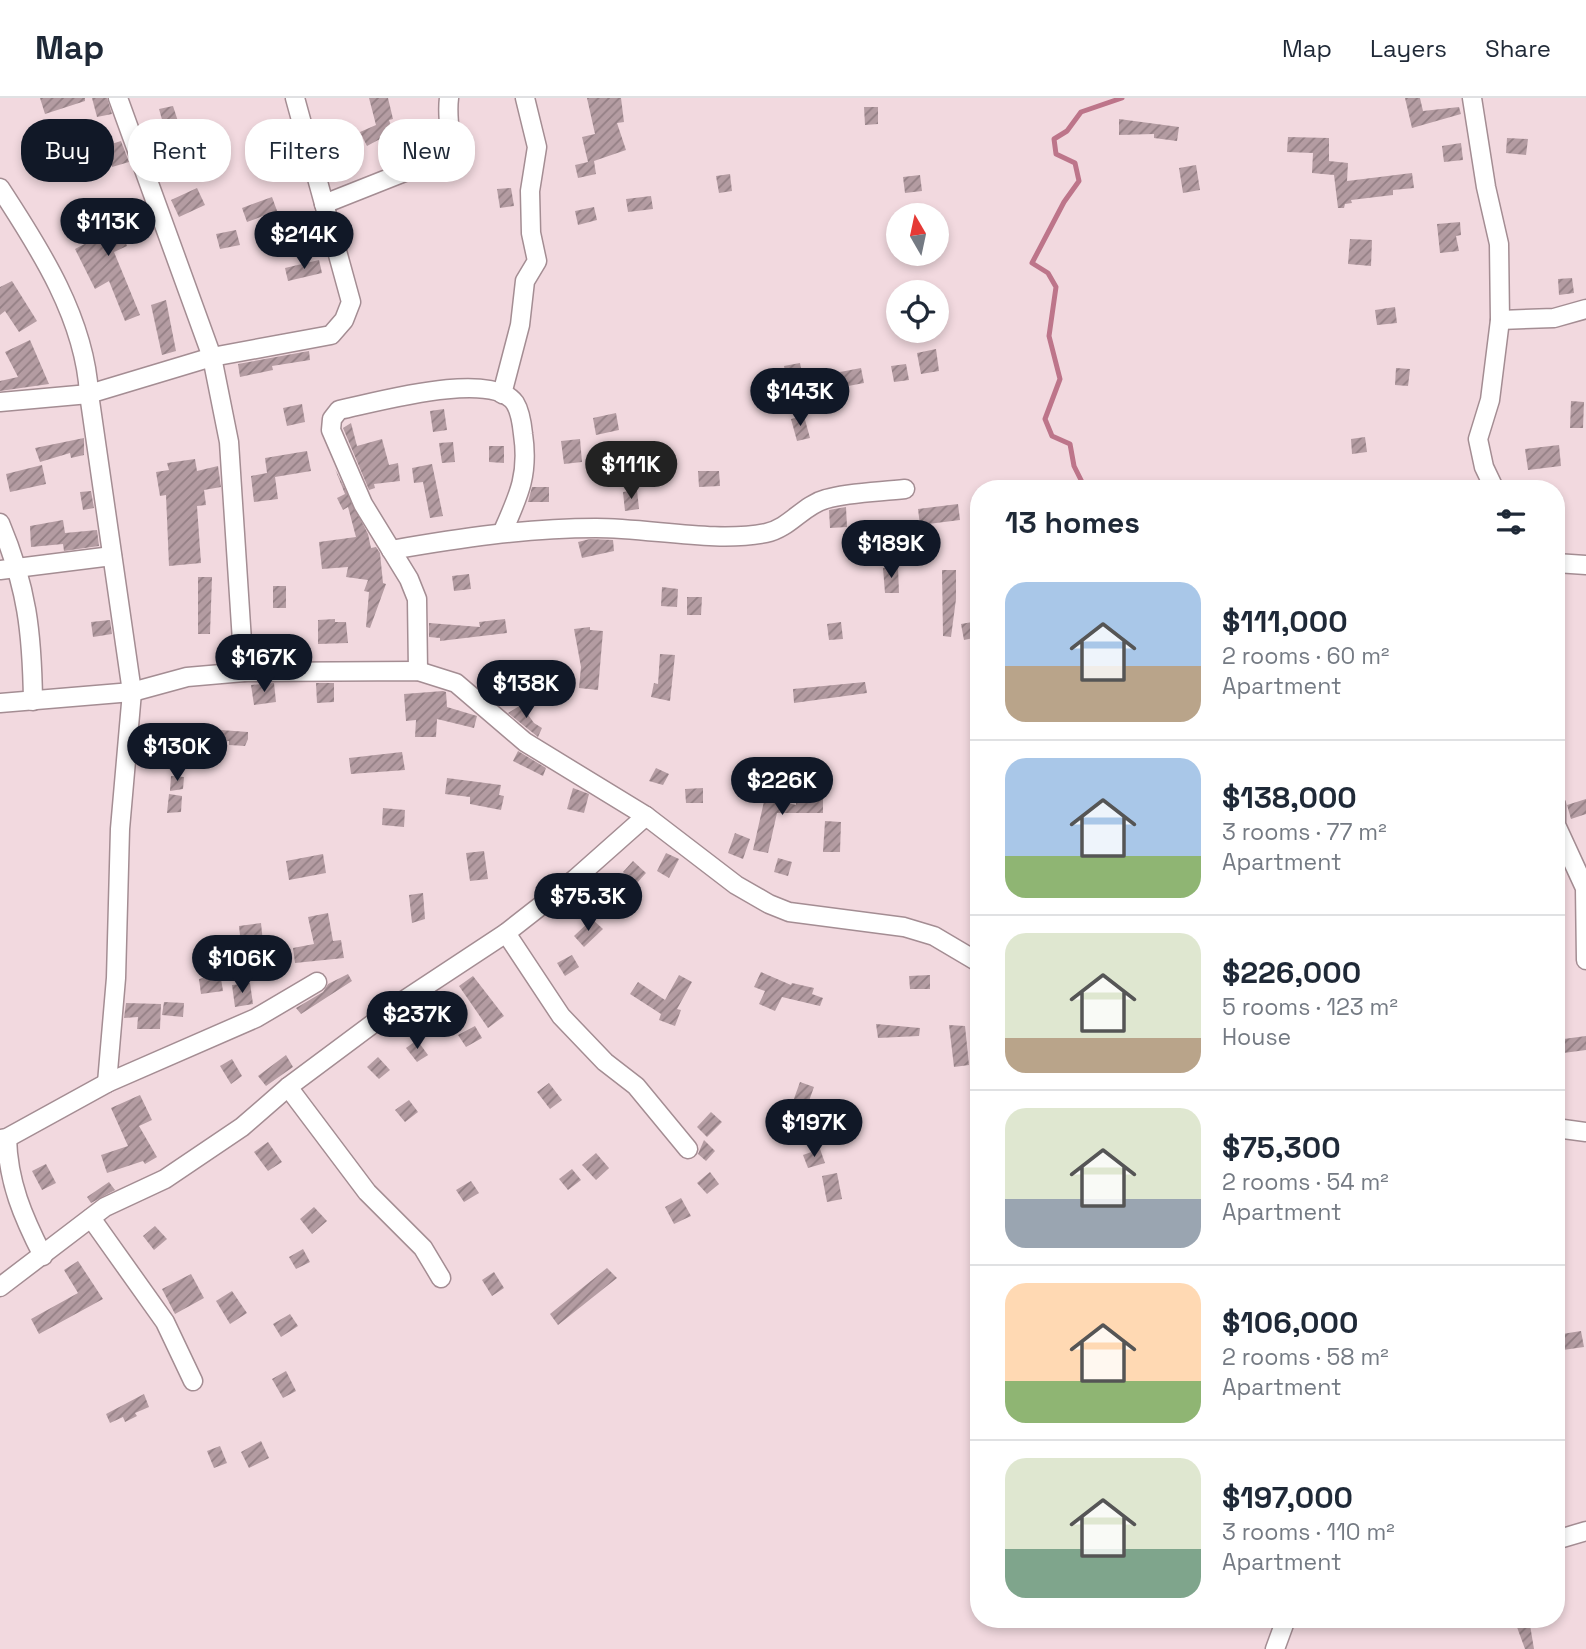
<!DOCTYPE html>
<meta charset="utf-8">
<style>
body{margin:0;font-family:"Space Grotesk",sans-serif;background:#f6f6f7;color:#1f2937;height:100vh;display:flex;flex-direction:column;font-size:26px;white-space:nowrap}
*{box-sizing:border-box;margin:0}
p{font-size:23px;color:#747a83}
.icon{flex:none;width:38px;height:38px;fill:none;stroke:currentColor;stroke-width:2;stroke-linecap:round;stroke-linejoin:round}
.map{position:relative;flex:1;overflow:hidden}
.sheet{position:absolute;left:970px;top:382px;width:595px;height:1148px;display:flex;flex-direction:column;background:#fff;border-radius:28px;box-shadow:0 4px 10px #0003}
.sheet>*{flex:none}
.banner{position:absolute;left:21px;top:21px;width:665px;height:63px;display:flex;gap:14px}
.needle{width:46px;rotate:351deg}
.buttons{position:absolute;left:886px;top:105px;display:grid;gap:14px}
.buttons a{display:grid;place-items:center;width:63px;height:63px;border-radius:50%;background:#fff;box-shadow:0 4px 10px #0003;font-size:35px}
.price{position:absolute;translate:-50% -60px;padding:0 16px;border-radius:24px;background:#111827;color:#fff;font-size:23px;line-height:46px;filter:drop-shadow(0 2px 4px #0008)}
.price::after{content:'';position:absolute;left:50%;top:42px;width:21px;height:16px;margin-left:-10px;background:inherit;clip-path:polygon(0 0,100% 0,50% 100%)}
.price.on{background:#222;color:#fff}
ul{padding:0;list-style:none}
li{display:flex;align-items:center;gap:21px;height:175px;padding:0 35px}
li+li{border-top:2px solid #e0e1e3}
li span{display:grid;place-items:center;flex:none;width:196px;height:140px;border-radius:21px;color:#555}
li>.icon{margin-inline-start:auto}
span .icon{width:84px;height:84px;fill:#fffc;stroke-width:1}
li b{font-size:30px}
h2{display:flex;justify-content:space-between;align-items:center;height:84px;padding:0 35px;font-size:30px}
.tag{padding:0 24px;border-radius:28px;background:#fff;box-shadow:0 4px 10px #0003;font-size:24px;line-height:63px}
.tag.on{background:#111827;color:#fff}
header{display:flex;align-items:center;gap:42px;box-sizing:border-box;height:98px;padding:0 35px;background:#fff;border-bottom:2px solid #e0e1e3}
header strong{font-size:33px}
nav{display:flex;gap:38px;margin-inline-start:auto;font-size:24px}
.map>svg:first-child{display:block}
</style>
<header>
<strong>Map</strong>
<nav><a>Map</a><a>Layers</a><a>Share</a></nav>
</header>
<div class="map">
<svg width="1586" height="1551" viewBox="0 0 1586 1551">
<defs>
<pattern id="building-hatch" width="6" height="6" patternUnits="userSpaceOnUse" patternTransform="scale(1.75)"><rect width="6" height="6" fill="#b49ca2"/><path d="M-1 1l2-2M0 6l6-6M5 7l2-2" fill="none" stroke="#937f84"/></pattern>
</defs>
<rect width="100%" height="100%" fill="#f2d9df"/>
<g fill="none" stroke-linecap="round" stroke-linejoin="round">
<!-- stream -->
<polyline stroke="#bd758a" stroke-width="5" points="1085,390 1074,368 1070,346 1052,338 1045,321 1060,281 1049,238 1056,189 1048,175 1032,165 1064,104 1079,83 1075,65 1056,56 1054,41 1067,33 1081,14 1122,0"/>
</g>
<!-- building -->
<g fill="url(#building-hatch)">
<polygon points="40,0 85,0 85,3 45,16"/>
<polygon points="92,0 107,0 112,16 97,19"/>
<polygon points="369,0 388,0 393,21 389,22 393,34 367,48 360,34 376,27"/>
<polygon points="587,0 621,0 624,24 617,25 626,52 594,63 596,76 578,80 575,67 588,64 582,39 595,36"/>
<polygon points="1405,0 1420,0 1423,13 1459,9 1461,16 1412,30"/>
<polygon points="173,8 189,57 166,63 162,48 169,46 159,11"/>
<polygon points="864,9 878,9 878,26 865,27"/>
<polygon points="1119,21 1179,29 1177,43 1154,40 1154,36 1119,37"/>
<polygon points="1288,39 1329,40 1329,63 1348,65 1347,83 1412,75 1414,90 1393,92 1393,97 1351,102 1352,105 1345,106 1344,110 1338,110 1334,77 1312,75 1313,55 1287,54"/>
<polygon points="1507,40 1528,41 1526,57 1506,55"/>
<polygon points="121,43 129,64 112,69 105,48"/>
<polygon points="1461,45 1463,62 1444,64 1442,48"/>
<polygon points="1196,67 1200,92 1183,95 1179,70"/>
<polygon points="730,76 732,93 719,95 716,78"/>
<polygon points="920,77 922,93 905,95 903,79"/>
<polygon points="197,90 205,107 179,119 171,102"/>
<polygon points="511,90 514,108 500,110 497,91"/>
<polygon points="651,98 653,111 628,114 626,101"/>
<polygon points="272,99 280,121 267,128 263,118 247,124 242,110"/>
<polygon points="110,101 127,148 114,154 140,217 125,223 109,183 95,191 75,151 98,139 87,118 99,113 96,106"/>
<polygon points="594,109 597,122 578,127 575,113"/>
<polygon points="1460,124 1461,137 1456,138 1459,153 1440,155 1437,126"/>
<polygon points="236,132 240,147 220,151 216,136"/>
<polygon points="1350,141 1372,142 1371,168 1348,166"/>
<polygon points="319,162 322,175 288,183 285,170"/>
<polygon points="1572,180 1574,195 1559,197 1558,181"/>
<polygon points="12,183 37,223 19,234 5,213 0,217 0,189"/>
<polygon points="166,202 176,253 162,257 151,207"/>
<polygon points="1395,209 1397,225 1377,227 1375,212"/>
<polygon points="30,242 49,286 0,293 0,283 18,279 5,254"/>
<polygon points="936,251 939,273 921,276 917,255"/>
<polygon points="309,253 310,262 272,268 273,272 240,279 238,266"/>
<polygon points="800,265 804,287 788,291 784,268"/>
<polygon points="906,266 909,282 894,284 891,268"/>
<polygon points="861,270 864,285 843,289 840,274"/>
<polygon points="1396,270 1410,271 1408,288 1395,287"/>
<polygon points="1571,303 1584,304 1583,330 1570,330"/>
<polygon points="302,306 305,324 287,328 283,310"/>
<polygon points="444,311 447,332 433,334 430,313"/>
<polygon points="616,315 619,332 596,337 593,320"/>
<polygon points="804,318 810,340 797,343 791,321"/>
<polygon points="351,325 357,348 382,341 389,367 398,365 400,383 374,386 375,390 369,392 343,330"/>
<polygon points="1365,339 1367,354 1352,356 1351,341"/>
<polygon points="84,340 84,357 71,360 70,355 40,364 35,350"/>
<polygon points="580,341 582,364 564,366 561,343"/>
<polygon points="453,344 455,364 442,365 439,345"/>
<polygon points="1559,347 1561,368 1528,372 1525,351"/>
<polygon points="489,348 504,348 504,365 489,364"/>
<polygon points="307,353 311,373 275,379 278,401 254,404 251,378 267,375 265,360"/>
<polygon points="195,361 197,373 218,368 221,389 204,392 206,407 197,408 201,465 169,468 166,397 160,398 156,374 169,372 167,365"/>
<polygon points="432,366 443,418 430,420 423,384 414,385 412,370"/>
<polygon points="42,367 46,386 10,394 6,376"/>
<polygon points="335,371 368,436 371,450 376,449 380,455 383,485 386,486 370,530 366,529 369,494 364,493 368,482 346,479 348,469 322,471 319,444 356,439 348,409 343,412 337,400 345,396"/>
<polygon points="698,373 719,373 720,388 699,389"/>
<polygon points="532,389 549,389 549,404 528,404"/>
<polygon points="637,392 639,411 625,413 623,394"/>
<polygon points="91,393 94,410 83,412 80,394"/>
<polygon points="958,406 960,422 920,427 918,411"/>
<polygon points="846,409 847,429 830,430 829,412"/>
<polygon points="63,422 65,435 97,432 99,448 64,453 63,446 31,449 30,428"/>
<polygon points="590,441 613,442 614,453 582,460 578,444"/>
<polygon points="898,469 899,495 885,495 883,470"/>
<polygon points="942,472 956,472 956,501 951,539 943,538"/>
<polygon points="469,476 471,491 454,493 452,478"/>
<polygon points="198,479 212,479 210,536 198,536"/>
<rect x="273" y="488" width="13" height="22"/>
<polygon points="662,489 678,491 677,509 661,508"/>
<polygon points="687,499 702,499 701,517 687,517"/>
<polygon points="335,521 335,524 346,524 348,545 318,546 318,522"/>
<polygon points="505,521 507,535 440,543 440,540 429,539 429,525 480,529 479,524"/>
<polygon points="110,522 112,536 93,539 91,524"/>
<polygon points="978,523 978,539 964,542 961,526"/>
<polygon points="841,524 843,541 829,542 827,526"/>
<polygon points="590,529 590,532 603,533 598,592 579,590 581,569 574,531"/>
<polygon points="660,556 675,557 670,603 651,599 654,585 658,586"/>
<polygon points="865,584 867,595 794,605 793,591"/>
<polygon points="274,585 276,604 254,607 251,587"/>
<polygon points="316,585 334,585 334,604 317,605"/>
<polygon points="443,593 446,594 447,609 477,618 474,630 437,621 436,639 415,639 416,622 406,623 404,596"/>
<polygon points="521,607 534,625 542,630 538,639 508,615"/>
<polygon points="194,630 248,634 248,641 245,648 229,647 229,643 195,646"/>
<polygon points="518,653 546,670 543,678 513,663"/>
<polygon points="402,654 405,672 351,676 349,660"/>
<polygon points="656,670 669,676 663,687 649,683"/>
<polygon points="171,678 184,679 183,691 170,693"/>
<polygon points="447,680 501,687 499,697 504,698 501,712 470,706 470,699 445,696"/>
<polygon points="573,690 589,696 584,715 567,711"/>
<polygon points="703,690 703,705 686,705 685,691"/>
<polygon points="169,696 182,698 181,714 167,715"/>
<polygon points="765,699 796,707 796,699 823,699 823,715 777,715 768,755 753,752"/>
<polygon points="1586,701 1586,716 1571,721 1567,707"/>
<polygon points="383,710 405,712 404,729 382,727"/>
<polygon points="825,723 841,724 840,754 823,754"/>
<polygon points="735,735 750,741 743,761 728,755"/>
<polygon points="484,753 488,781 470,783 466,755"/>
<polygon points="666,755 679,761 669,780 657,773"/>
<polygon points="323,756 326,775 289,782 286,763"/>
<polygon points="778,760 792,764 788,778 774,774"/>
<polygon points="633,763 646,775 636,786 623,774"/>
<polygon points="423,795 425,821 412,825 409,797"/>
<polygon points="328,815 333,843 341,842 344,860 295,865 293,850 314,846 308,819"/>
<polygon points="592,821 603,831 584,849 574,838"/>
<polygon points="261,825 264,854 242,856 239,828"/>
<polygon points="216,850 223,893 201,896 199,881 203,880 202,851"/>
<polygon points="572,857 579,869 565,878 557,865"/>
<polygon points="761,874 791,887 792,885 814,890 812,896 823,900 820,908 782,899 775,913 759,906 765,893 754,889"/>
<polygon points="348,876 352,883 301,916 296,910 323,894 328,886"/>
<polygon points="679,877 692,884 677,911 681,912 675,928 659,922 661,916 630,896 638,884 665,902"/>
<polygon points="930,877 930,891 910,891 909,878"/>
<polygon points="473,878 504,918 488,930 459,888"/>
<polygon points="250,885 253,906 235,909 232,887"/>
<polygon points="164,904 184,905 183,919 162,917"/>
<polygon points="126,905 161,906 160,931 137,931 138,919 124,920"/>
<polygon points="876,926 920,930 919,938 878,940"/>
<polygon points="949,927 965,928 969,967 954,969"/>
<polygon points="475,928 482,940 466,949 458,937"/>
<polygon points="1586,938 1586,952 1556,956 1556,942"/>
<polygon points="417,942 428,957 417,964 406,950"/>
<polygon points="286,957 293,969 266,988 258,978"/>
<polygon points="378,959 390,972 379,981 367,969"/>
<polygon points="232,961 242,978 231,986 220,968"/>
<polygon points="800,984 814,989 805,1014 791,1009"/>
<polygon points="549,985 562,1002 550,1011 537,994"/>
<polygon points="140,997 152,1022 139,1028 157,1059 145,1066 143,1063 107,1075 101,1057 128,1048 111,1010"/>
<polygon points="409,1002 418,1014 405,1024 395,1012"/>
<polygon points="711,1014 722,1024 707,1039 697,1029"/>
<polygon points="704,1042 715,1053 706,1063 698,1056"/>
<polygon points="268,1044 282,1064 268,1073 254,1054"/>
<polygon points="820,1051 825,1065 808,1070 803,1057"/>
<polygon points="596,1055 609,1070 596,1082 582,1067"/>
<polygon points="46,1066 56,1085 42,1092 32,1073"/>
<polygon points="572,1071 581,1082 568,1092 559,1081"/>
<polygon points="710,1074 719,1086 707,1096 697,1085"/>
<polygon points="837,1075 842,1101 827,1104 822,1078"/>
<polygon points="471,1083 479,1095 464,1104 456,1092"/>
<polygon points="109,1084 115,1092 91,1105 87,1099"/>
<polygon points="681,1100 691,1118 674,1126 665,1109"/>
<polygon points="314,1109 327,1123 312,1136 300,1121"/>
<polygon points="155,1128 167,1141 154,1152 143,1138"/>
<polygon points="303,1151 310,1164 296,1171 289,1159"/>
<polygon points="78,1163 103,1201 39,1236 31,1221 78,1195 64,1172"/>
<polygon points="607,1170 617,1180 558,1227 550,1216"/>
<polygon points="494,1174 504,1190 492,1198 482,1182"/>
<polygon points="191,1176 204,1200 175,1216 162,1191"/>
<polygon points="232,1193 247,1215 230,1226 216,1203"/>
<polygon points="290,1216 298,1228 281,1239 273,1226"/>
<polygon points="1581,1233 1584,1249 1556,1253 1556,1237"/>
<polygon points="286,1273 296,1293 283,1300 272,1281"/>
<polygon points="144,1296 149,1309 135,1315 137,1318 125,1324 123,1319 110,1325 106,1316"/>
<polygon points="261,1343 269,1360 249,1370 241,1354"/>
<polygon points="220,1348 227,1365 214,1370 207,1353"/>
<polygon points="1514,1521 1529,1521 1534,1551 1525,1551"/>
</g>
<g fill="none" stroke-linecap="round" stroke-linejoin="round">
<defs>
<g id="minor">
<polyline points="118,0 212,259 229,344 244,574"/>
<polyline points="1472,0 1486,89 1499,146 1500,222 1490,302 1478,341 1484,369 1494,390"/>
<path d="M 0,90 C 40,151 85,221 89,296 L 132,594 L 120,731 L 116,880 L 107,985"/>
<path d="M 324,106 L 430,64 C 460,43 445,30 449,0"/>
<polyline points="1500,222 1554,220 1586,211"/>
<polyline points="502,296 520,227 525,183 537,163 531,135 530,93 537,49 525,0"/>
<polyline points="0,304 89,296 212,259 331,237 344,222 351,204 295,0"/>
<path d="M 0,425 C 27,489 32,534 33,603"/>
<path d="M 391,452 C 460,440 526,430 596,430 C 650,430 715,445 766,435 C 790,430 803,407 826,401 C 850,394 879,394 905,391"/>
<polyline points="1556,465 1586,467"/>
<polyline points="0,472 112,458"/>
<path d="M 418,573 L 417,501 L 409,481 L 363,406 L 331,332 L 332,321 L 339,312 C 374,305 491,271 515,305 C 520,313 522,326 523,336 C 529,376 519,397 503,433"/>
<polyline points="0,605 132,594 187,579 244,574 418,573 456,585 525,644 646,718 736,787 769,806 789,814 904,829 934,838 978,864"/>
<polyline points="1556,707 1556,727 1585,790 1586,862"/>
<polyline points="506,835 561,918 605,964 636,988 688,1051"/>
<polyline points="288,989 367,1094 423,1150 441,1180"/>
<polyline points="1556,1030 1586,1034"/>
<path d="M 7,1040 C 8,1084 23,1119 43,1158"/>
<polyline points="0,1041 7,1040 107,985 256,920 317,884"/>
<polyline points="91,1120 165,1224 193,1283"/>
<polyline points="0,1189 105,1109 165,1081 242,1029 288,989 406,901 506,835 575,781 646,718"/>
<polyline points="1556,1442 1586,1433"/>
<polyline points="1275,1551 1286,1521"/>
</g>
</defs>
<!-- minor casing -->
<use href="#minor" stroke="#a48d93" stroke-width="21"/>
<!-- minor -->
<use href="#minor" stroke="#fff" stroke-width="18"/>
</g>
</svg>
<div class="buttons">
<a><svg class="needle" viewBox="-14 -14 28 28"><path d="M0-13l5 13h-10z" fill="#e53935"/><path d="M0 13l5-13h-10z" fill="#747a83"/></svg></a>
<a><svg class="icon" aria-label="locate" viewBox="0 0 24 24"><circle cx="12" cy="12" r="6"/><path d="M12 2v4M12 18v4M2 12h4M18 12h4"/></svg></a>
</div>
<b class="price" style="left:108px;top:160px">$113K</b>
<b class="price" style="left:304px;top:173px">$214K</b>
<b class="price" style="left:800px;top:330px">$143K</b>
<b class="price on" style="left:631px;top:403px">$111K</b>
<b class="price" style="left:891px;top:482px">$189K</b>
<b class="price" style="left:264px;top:596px">$167K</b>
<b class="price" style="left:526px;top:622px">$138K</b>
<b class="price" style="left:177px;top:685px">$130K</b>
<b class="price" style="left:782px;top:719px">$226K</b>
<b class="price" style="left:588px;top:835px">$75.3K</b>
<b class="price" style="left:242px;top:897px">$106K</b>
<b class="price" style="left:417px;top:953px">$237K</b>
<b class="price" style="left:814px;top:1061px">$197K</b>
<div class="banner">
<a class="tag on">Buy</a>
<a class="tag">Rent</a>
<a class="tag">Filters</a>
<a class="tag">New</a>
</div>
<section class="sheet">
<h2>13 homes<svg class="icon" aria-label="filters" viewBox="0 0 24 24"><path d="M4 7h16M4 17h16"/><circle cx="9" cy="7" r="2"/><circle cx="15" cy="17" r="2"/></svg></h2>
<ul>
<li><span style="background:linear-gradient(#a9c7e8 60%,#b9a48a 0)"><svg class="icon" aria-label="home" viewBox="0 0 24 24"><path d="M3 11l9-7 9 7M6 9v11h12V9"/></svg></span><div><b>$111,000</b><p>2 rooms · 60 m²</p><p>Apartment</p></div></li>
<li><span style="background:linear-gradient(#a9c7e8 70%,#8fb573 0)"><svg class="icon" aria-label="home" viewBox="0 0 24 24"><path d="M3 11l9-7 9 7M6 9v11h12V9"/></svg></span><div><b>$138,000</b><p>3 rooms · 77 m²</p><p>Apartment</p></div></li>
<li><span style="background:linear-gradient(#dfe7d0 75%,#b9a48a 0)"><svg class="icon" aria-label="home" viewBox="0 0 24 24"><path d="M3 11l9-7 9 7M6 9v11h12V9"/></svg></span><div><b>$226,000</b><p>5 rooms · 123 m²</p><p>House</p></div></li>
<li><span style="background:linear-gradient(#dfe7d0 65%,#9aa5b1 0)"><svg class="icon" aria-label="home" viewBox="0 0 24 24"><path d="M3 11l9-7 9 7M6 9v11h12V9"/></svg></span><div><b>$75,300</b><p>2 rooms · 54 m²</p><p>Apartment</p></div></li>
<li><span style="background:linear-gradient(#ffd9b3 70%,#8fb573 0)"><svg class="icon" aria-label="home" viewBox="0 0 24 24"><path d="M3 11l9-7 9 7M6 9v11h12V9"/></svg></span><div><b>$106,000</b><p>2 rooms · 58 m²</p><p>Apartment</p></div></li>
<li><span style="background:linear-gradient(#dfe7d0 65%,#7fa58c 0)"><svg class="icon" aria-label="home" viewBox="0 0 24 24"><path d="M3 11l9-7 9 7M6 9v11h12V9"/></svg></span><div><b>$197,000</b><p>3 rooms · 110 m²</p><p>Apartment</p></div></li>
</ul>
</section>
</div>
